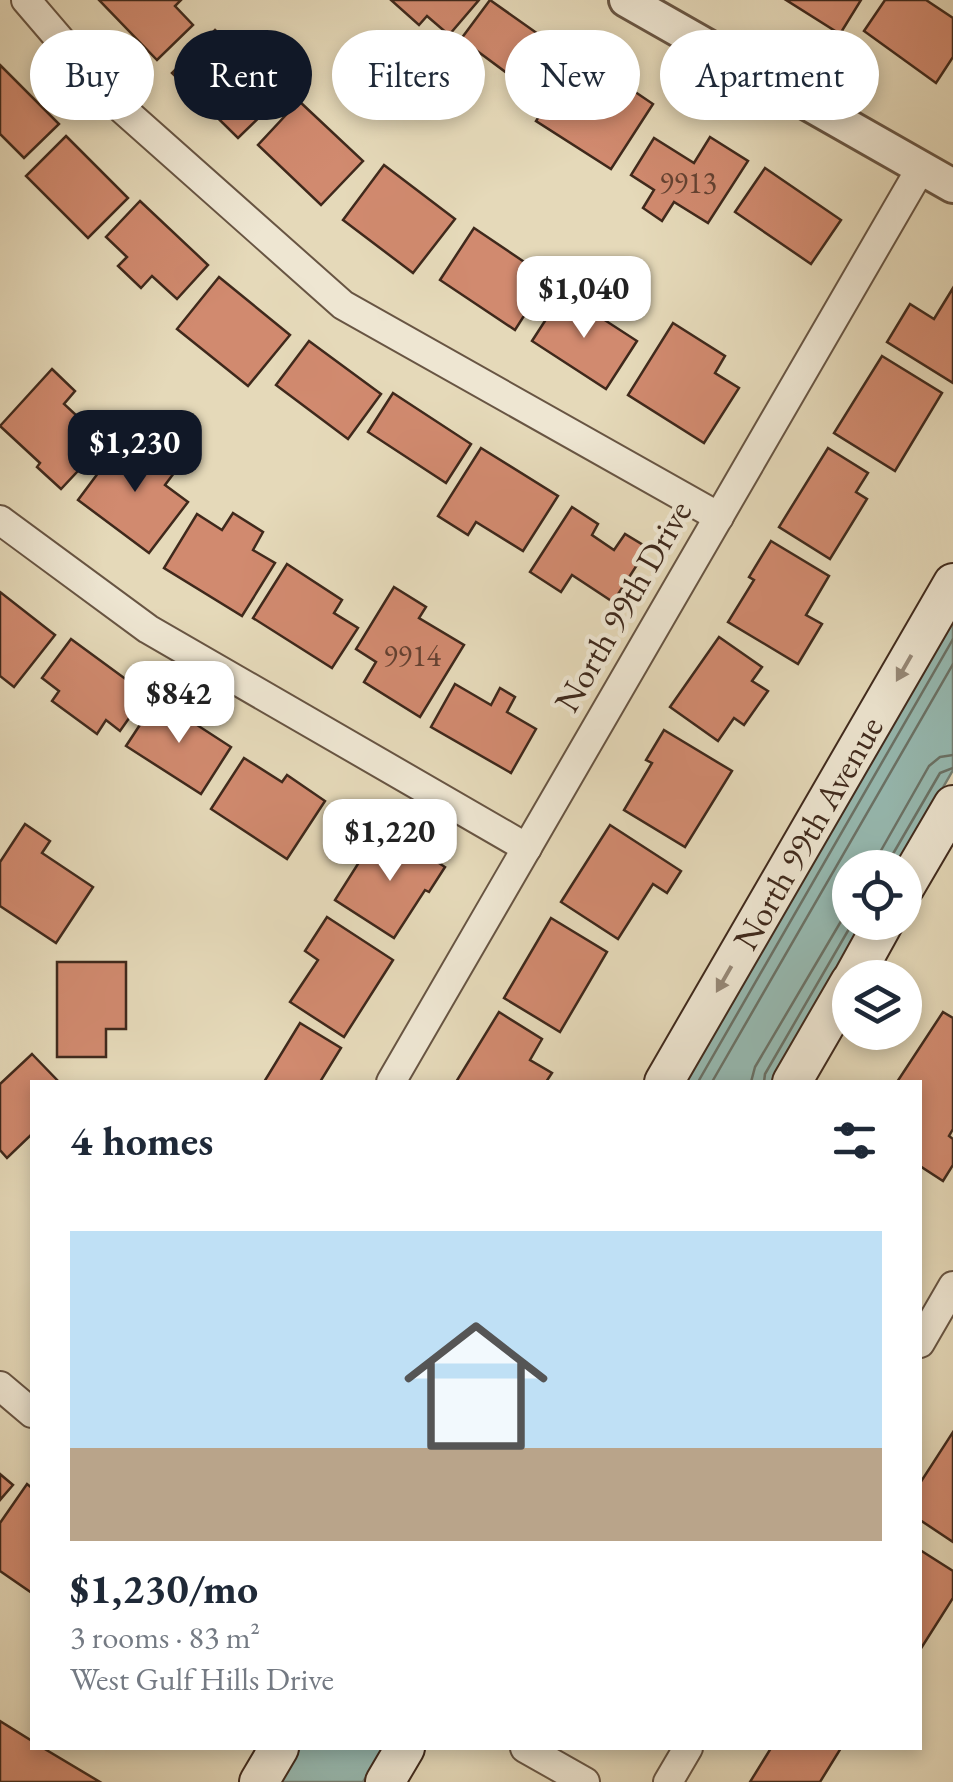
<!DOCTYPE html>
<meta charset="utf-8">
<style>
body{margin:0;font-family:"EB Garamond",serif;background:#f2f2f3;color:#1f2937;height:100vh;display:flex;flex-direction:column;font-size:38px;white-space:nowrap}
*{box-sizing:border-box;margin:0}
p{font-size:32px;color:#747a83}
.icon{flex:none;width:55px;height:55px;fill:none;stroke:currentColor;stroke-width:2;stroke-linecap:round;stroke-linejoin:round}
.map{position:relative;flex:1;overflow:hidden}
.details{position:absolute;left:30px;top:1080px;width:892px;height:670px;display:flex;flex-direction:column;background:#fff;border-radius:0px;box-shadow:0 5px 15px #0003}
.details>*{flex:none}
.guide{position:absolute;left:30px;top:30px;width:895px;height:90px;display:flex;gap:20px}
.controls{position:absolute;left:832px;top:850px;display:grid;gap:20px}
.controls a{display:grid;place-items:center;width:90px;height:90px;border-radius:50%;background:#fff;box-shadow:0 5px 15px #0003;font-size:50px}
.price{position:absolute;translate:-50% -85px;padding:0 22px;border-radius:20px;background:#fff;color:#222;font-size:32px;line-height:65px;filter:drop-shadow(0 2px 5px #0008)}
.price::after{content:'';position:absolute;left:50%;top:60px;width:30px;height:22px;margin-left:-15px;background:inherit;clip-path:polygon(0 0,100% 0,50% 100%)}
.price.on{background:#111827;color:#fff}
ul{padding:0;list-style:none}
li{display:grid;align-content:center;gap:20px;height:530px;padding:0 40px}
li span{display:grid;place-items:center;height:310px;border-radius:0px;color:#555}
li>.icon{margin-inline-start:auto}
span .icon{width:180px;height:180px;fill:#fffc;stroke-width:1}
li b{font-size:42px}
h2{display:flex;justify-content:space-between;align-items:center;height:120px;padding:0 40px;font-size:42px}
.tag{padding:0 35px;border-radius:45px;background:#fff;box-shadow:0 5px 15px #0003;font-size:35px;line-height:90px}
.tag.on{background:#111827;color:#fff}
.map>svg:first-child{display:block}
</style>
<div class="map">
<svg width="953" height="1782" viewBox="0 0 953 1782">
<rect width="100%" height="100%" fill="#e5d9b9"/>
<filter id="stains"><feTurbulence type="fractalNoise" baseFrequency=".002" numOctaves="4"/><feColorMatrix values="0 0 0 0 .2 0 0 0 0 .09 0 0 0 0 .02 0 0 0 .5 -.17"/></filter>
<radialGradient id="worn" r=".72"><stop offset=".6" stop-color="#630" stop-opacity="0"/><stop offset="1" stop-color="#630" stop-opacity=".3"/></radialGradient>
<!-- water -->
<g fill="#96bab2" stroke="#738076" stroke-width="2.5">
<polygon points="953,619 953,770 897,867 850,868 850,922 865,923 772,1082 686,1082"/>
<polygon points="300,1748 383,1748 363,1782 281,1782"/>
</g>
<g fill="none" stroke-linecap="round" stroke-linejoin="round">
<!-- shore -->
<g stroke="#6a7267" stroke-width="2.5">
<polyline points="876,868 879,854 929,766 940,757 953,755"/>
<polyline points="889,868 890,859 940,773 953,768"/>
<polyline points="698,1082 953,639"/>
<polyline points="712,1082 953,664"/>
<polyline points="751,1082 755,1067 850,906"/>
<polyline points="764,1082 765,1074 853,922"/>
</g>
</g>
<!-- building -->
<g fill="#d18a6f" stroke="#3f291c" stroke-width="2.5">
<polygon points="99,0 181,0 175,6 193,25 157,60"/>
<polygon points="391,0 479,0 449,35 427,16 419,25"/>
<polygon points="490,0 565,53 535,94 461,39"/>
<polygon points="786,0 861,0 840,34"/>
<polygon points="885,0 926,0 953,18 953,57 936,83 864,31"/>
<polygon points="215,30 258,73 250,81 273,104 238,138 172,73"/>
<polygon points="574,62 611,86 616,79 653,104 611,169 536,121"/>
<polygon points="0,65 59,124 24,158 0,134"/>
<polygon points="299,101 363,161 321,205 258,145"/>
<polygon points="66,136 128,198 88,238 26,176"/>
<polygon points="710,137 748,161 708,223 674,202 662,221 643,208 654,190 631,175 654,138 694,163"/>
<polygon points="384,165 455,219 413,273 343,220"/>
<polygon points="765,168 841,220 811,264 735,212"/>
<polygon points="140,201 208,265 177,299 152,276 141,288 118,266 127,257 106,237"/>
<polygon points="474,228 548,278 515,330 440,280"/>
<polygon points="219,277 290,335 248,386 177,329"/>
<polygon points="953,288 953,383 887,342 910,304 934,319"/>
<polygon points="563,293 637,341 606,389 532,341"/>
<polygon points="673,323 725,356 715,373 739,388 704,443 628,395"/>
<polygon points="309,341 381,394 348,439 276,385"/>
<polygon points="882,356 942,393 895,471 834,433"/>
<polygon points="52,369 75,391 64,404 105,442 61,489 37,467 40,463 0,426"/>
<polygon points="393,393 471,444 446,483 368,432"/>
<polygon points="125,437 174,473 165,485 188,502 149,553 78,500"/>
<polygon points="481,448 558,496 523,551 476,522 468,535 438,516"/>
<polygon points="828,448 868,473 856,492 867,499 830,559 779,527"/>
<polygon points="572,507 598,524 592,535 614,550 625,534 648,548 613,602 572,575 561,592 530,572"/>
<polygon points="233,513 263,532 253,550 275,563 242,616 164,568 197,514 222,530"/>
<polygon points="771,541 829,576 806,615 822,624 798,664 728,622 754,580 749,577"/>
<polygon points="287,564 342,600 334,613 358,628 332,668 253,618"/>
<polygon points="394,587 426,607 419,618 464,645 420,717 364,682 376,662 356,649"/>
<polygon points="0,592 55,635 14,687 0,676"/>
<polygon points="719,637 762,667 752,681 768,691 744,725 734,718 718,741 670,707"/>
<polygon points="71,639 146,694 120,731 106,720 97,734 52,701 59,691 42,678"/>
<polygon points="455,684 491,705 500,688 515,697 507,712 536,729 511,773 431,727"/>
<polygon points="157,699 231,747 201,794 126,746"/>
<polygon points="664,730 732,771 685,847 624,810 652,763 646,760"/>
<polygon points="244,758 282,782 287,775 325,801 287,859 211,809"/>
<polygon points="25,824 50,841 42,853 93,887 56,943 0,906 0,862"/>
<polygon points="610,825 681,871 667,893 653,884 618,939 561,902"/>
<polygon points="391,832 445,867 429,892 425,890 394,938 335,900 368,848 377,854"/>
<polygon points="327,917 393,960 344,1037 290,1002 318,960 305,951"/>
<polygon points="551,918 607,952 560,1032 504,998"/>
<polygon points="57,962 126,962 126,1029 106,1029 106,1057 57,1057"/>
<polygon points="499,1012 542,1039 530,1060 552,1073 546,1082 456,1082"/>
<polygon points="943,1012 953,1018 953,1129 949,1136 953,1139 953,1165 943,1181 920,1166 920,1082 897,1082"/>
<polygon points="300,1023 341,1048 320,1082 264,1082"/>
<polygon points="32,1054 59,1082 32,1082 32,1134 7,1158 0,1150 0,1084"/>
<polygon points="953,1432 953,1542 920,1520 920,1483"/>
<polygon points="0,1474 13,1485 0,1500"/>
<polygon points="27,1484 32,1488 32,1593 0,1571 0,1523"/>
<polygon points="920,1550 953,1571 953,1598 920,1650"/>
<polygon points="0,1721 32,1741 32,1748 43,1748 100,1782 0,1782"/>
<polygon points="771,1748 841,1748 820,1782 750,1782"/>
</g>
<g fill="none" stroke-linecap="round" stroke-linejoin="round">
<defs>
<g id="minor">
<polyline points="26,0 110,98 343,305 719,517"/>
<polyline points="0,520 148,629 527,848"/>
<polyline points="391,1082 921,168"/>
<polyline points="920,1343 953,1286"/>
<polyline points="0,1386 32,1413"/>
<polyline points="525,1748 585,1782"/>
<polyline points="668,1782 688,1748"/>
</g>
<polyline id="tertiary" points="626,0 953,186"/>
<g id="secondary">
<polyline points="905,887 953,805"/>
<polyline points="853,978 884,922"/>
<polyline points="664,1082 953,583"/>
<polyline points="792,1082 850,982"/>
<polyline points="259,1782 279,1748"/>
<polyline points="385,1782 405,1748"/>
</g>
</defs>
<!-- minor casing -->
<use href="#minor" stroke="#685543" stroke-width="32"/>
<!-- tertiary casing -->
<use href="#tertiary" stroke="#685543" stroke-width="38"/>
<!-- secondary casing -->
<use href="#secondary" stroke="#3f291c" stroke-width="42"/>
<!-- minor -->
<use href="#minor" stroke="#eee6d2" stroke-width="28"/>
<!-- tertiary -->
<use href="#tertiary" stroke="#eee6d2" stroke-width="32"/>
<!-- secondary -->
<use href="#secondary" stroke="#eee6d2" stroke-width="38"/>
</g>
<!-- one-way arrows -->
<defs><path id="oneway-solid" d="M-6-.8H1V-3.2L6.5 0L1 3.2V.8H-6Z" transform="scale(2.5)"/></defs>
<g fill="#968877">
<use href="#oneway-solid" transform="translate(904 668) rotate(120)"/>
<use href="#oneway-solid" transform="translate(724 979) rotate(120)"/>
</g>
<g text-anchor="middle" stroke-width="9" stroke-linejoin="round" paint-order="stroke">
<!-- number labels -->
<g font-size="30" fill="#644131">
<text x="688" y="193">9913</text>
<text x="412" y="666">9914</text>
</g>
<!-- street labels -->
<g font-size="35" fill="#3f291c" stroke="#eee6d2">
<text transform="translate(623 606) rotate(-60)" y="12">North 99th Drive</text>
<text transform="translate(808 833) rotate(-60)" y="12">North 99th Avenue</text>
</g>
</g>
<rect width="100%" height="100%" filter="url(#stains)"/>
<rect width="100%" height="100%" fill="url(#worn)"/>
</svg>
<div class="controls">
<a><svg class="icon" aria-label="locate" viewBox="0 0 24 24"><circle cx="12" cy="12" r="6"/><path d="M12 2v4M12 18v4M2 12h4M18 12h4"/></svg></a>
<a><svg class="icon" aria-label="layers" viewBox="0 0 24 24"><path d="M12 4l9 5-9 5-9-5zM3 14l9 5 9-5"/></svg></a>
</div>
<b class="price" style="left:584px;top:341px">$1,040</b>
<b class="price on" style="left:135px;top:495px">$1,230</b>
<b class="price" style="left:179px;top:746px">$842</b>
<b class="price" style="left:390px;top:884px">$1,220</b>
<div class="guide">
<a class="tag">Buy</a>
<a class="tag on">Rent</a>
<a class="tag">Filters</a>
<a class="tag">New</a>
<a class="tag">Apartment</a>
</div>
<section class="details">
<h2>4 homes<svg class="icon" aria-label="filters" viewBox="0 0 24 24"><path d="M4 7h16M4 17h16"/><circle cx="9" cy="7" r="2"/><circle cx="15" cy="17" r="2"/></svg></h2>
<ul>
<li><span style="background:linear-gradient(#bfe0f5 70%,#b9a48a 0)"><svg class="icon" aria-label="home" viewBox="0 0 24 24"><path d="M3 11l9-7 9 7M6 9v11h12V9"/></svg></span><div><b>$1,230/mo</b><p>3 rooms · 83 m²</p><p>West Gulf Hills Drive</p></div></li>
</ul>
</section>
</div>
